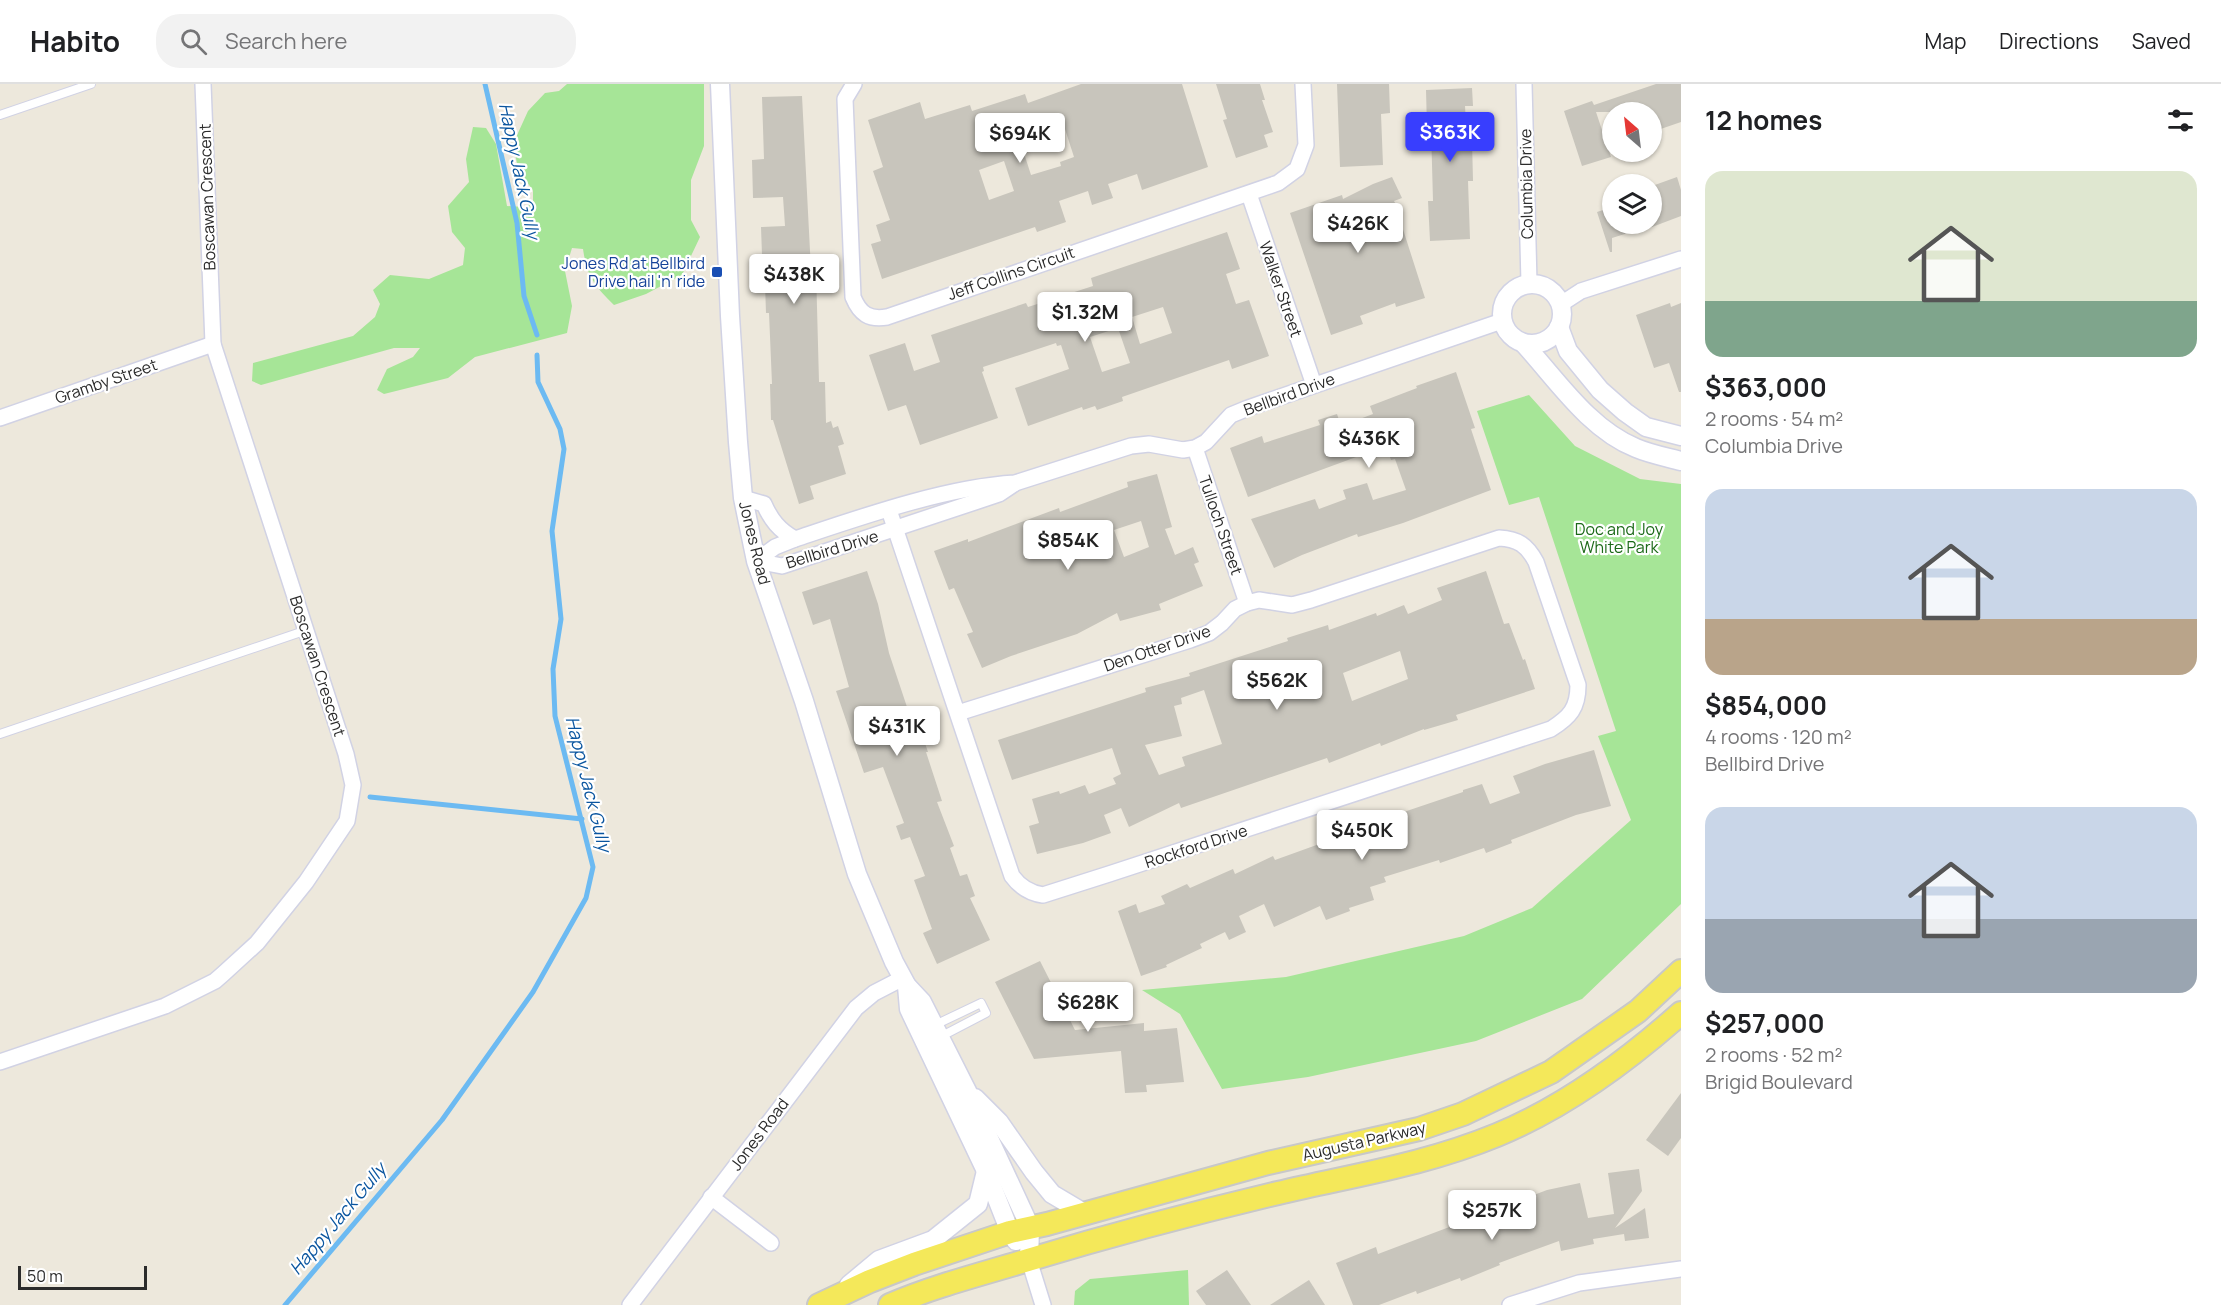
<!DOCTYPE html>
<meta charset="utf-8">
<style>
body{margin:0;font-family:Manrope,sans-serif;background:#f2f2f2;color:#202124;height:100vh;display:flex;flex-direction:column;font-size:22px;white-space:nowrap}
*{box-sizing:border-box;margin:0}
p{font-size:20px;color:#757577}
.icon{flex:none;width:33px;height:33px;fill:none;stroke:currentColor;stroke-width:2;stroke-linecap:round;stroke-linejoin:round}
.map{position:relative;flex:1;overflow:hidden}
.details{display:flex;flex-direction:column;background:#fff;width:540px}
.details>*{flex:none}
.needle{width:39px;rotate:332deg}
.buttons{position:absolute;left:1602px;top:18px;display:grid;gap:12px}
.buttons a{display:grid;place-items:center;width:60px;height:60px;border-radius:50%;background:#fff;box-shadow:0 2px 4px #0004;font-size:30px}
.scale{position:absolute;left:18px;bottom:15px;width:129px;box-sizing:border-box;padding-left:6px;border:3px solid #2b2b2b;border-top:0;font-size:16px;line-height:21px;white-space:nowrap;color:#2b2b2b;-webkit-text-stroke:4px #fff;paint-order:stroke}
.price{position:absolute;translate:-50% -51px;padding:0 14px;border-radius:6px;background:#fff;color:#222;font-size:20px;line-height:39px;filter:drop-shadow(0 2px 3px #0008)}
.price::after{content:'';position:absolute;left:50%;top:36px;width:18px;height:14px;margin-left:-9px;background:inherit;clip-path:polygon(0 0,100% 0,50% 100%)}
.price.active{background:#383efe;color:#fff}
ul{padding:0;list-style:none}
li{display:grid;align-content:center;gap:12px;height:318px;padding:0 24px}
li span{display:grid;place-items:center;height:186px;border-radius:18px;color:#555}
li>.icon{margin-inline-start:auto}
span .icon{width:108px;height:108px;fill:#fffc;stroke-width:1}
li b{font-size:26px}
h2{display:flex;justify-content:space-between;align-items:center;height:72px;padding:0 24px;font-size:26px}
header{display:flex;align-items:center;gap:36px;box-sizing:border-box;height:84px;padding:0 30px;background:#fff;border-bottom:2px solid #e0e0e0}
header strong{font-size:28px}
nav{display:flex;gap:33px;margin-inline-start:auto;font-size:21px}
.search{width:420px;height:54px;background:#f2f2f2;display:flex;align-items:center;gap:15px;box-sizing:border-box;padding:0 21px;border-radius:24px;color:#757577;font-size:22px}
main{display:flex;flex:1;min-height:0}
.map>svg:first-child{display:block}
</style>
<header>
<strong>Habito</strong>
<div class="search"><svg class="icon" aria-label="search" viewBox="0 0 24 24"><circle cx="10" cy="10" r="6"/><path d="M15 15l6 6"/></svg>Search here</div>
<nav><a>Map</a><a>Directions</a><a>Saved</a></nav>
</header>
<main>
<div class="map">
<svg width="1681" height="1221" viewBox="0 0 1681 1221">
<rect width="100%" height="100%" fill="#ede8dc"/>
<!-- green -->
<g fill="#a6e597">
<path d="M 567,0 L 704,0 L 704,62 L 691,96 L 691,136 L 700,153 L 682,191 L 646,210 L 614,221 C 595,202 587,193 583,165 L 572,164 L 565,187 L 572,222 L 567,249 L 475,273 L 448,294 L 384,310 L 377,306 L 387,285 L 413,273 L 420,264 L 394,264 L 261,301 L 252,297 L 253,279 L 353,252 L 375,233 L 380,220 L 373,206 L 390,191 L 429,195 L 463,181 L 465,164 L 452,148 L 448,122 L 469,98 L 466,75 L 473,43 L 486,44 L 496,60 L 507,122 L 525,123 L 533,118 L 533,107 L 518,84 L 513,60 L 528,27 L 545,9 L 559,7 Z"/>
<polygon points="1529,311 1575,362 1640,395 1681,400 1681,820 1582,915 1476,957 1308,993 1222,1005 1180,930 1142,906 1286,893 1464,852 1532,824 1631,736 1598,652 1616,647 1539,413 1509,421 1477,327"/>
<polygon points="1188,1186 1189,1221 1074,1221 1075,1207 1090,1195"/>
</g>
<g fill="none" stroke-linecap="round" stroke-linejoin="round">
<!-- stream -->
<g stroke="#6cbaf2" stroke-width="5">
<polyline points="485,0 517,139 524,212 537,251"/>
<polyline points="370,713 582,735"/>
<polyline points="285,1221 442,1036 533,908 586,814 593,783 555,632 553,585 561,535 552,447 564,365 560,345 538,298 537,271"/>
</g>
</g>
<!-- building -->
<g fill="#c8c5bc" fill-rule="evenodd">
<path d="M 1081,0 L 1182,0 L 1208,83 L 1142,106 L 1137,90 L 1108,100 L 1113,114 L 1092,121 L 1088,107 L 1059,117 L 1066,138 L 1037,148 L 1035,143 L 882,195 L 871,160 L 881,157 L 876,141 L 890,136 L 873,87 L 883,83 L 868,36 L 920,18 L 925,35 L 970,21 L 972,27 L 1025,10 L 1028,19 ZM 1064,42 L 1074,73 L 1060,78 L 1061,82 L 1031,91 L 1021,60 L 1029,58 L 1028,54 ZM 1004,77 L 1014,107 L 989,116 L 979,86 Z"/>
<polygon points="1216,0 1260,0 1265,16 1262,16 1273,48 1264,51 1268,63 1236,74 1223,36 1227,35"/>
<polygon points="1337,0 1389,0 1390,29 1381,30 1383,81 1340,83"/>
<polygon points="1656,0 1681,0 1681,38 1652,48 1652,28 1596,28 1611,73 1582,82 1564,27 1592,17 1594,21"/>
<polygon points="1472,4 1473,22 1465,22 1467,56 1472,56 1473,97 1468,97 1470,155 1430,157 1428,117 1433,117 1431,44 1427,44 1426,6"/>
<polygon points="802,12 811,186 816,186 819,298 825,298 826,339 831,337 833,344 838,342 844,360 838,362 846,390 810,402 814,415 799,420 773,336 771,336 770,300 772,300 769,229 766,229 764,170 762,171 761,143 785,142 783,113 753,114 752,76 764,75 762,13"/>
<polygon points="1392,93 1402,114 1394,117 1403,134 1400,136 1425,214 1396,223 1395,219 1360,232 1363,240 1331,251 1290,129 1342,111 1343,115 1373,100"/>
<polygon points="1677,93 1681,106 1681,132 1652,143 1652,102"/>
<polygon points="1612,123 1612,140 1649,140 1650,142 1612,154 1612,168 1610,168 1597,128"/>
<path d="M 1227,148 L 1240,185 L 1226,190 L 1236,220 L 1249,216 L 1269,272 L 1232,285 L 1229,276 L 1122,313 L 1123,317 L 1097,326 L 1095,322 L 1083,326 L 1082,323 L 1028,342 L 1015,304 L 1069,285 L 1061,261 L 1057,262 L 1056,259 L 983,283 L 984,287 L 982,288 L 998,334 L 920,361 L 906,321 L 888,327 L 869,271 L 905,259 L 914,287 L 940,278 L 931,251 L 1026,219 L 1028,223 L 1093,202 L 1091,194 ZM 1163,223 L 1172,249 L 1140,260 L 1132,233 ZM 1118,244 L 1130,279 L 1102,288 L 1090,253 Z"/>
<polygon points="1670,219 1671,223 1681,219 1681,308 1679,308 1669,279 1654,284 1636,231"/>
<polygon points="1456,288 1475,344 1471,345 1491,406 1403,439 1358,453 1357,450 1302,471 1274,484 1251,435 1315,415 1319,425 1346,415 1343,406 1367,399 1373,416 1406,406 1395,375 1391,376 1386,362 1248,413 1230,364 1262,352 1264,359 1320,341 1318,336 1337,330 1341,342 1373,330 1370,322 1417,304 1416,302"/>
<path d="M 1157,390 L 1172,443 L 1165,445 L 1175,471 L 1193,463 L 1199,478 L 1194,480 L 1203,502 L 1159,520 L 1161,526 L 1120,537 L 1117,529 L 1077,550 L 1011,572 L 982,584 L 967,550 L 973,548 L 954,504 L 949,506 L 934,467 L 968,455 L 968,458 L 1059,424 L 1060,428 L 1128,403 L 1127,398 ZM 1141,437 L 1149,463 L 1124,473 L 1114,446 Z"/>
<polygon points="867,487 878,520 889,569 910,632 915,630 928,668 926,668 942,717 937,718 954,762 950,764 960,792 967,790 975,812 970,814 990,856 937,880 923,849 932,845 914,796 925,792 910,753 901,756 896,742 904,739 883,683 864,689 836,607 849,603 830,535 813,541 802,508"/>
<path d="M 1486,487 L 1504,540 L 1509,539 L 1523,576 L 1525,575 L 1535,605 L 1456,631 L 1458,636 L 1424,646 L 1424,645 L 1381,662 L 1380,659 L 1329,679 L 1327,674 L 1181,724 L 1179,719 L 1129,743 L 1121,724 L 1104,731 L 1111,749 L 1083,759 L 1037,770 L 1029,742 L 1039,739 L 1032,715 L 1059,707 L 1060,710 L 1085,701 L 1089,710 L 1116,700 L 1113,694 L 1121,690 L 1112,664 L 1012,696 L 998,656 L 1146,608 L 1145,604 L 1190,592 L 1189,589 L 1288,557 L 1287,554 L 1328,541 L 1329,546 L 1376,529 L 1377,532 L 1404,521 L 1408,530 L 1442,516 L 1437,504 ZM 1400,567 L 1408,595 L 1352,617 L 1343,589 ZM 1204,606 L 1222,660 L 1182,673 L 1185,682 L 1159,691 L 1145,661 L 1182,652 L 1174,622 L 1182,620 L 1181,614 Z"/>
<polygon points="1594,666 1611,722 1576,731 1511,756 1512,759 1486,769 1484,764 1440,779 1439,776 1384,793 1386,798 1370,803 1374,816 1349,824 1350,827 1326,836 1320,822 1274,843 1264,820 1239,832 1246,848 1229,856 1225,848 1200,860 1202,864 1166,881 1167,883 1141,892 1118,827 1136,820 1139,829 1165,820 1161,812 1187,800 1190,804 1233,785 1235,790 1273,772 1275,776 1347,750 1350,759 1383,748 1380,736 1463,708 1463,706 1482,700 1490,720 1520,709 1513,692 1545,680"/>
<polygon points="1040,877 1075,946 1144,939 1144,947 1177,944 1184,998 1146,1001 1147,1008 1125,1009 1121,967 1034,975 995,898"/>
<polygon points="1681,1009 1681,1054 1668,1072 1646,1056"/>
<polygon points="1639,1085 1642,1107 1615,1144 1645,1124 1649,1154 1625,1157 1624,1150 1593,1155 1594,1160 1561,1167 1559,1157 1499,1179 1500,1181 1461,1197 1460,1194 1417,1210 1416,1207 1379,1221 1353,1221 1336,1179 1376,1163 1378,1170 1547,1106 1580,1099 1588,1134 1614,1130 1608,1089"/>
<polygon points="1227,1186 1251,1221 1206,1221 1196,1207"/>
<polygon points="1309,1196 1325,1221 1270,1221"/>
</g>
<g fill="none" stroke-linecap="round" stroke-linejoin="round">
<defs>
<g id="service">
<polyline points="0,31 91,0"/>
<polyline points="0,650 307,546"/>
<polyline points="935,941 981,919 986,929 940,953"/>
</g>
<g id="minor">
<path d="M 854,0 L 845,15 L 853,213 C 860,230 869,236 887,233 L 1278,99 L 1297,85 L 1306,61 L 1303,0"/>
<polyline points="1524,0 1529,199"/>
<polyline points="1249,110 1314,301"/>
<polyline points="1561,220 1581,207 1681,175"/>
<polyline points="0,334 213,260"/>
<polyline points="1195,364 1247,519"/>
<path d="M 743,414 L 764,420 C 771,436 779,446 795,455"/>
<path d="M 889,426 L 1012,792 C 1020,803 1029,809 1043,811 L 1109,790 L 1551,645 C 1570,633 1578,624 1578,601 L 1536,478 C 1527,461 1518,455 1499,454 L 1311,516 L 1292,521 L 1259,516 L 1247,519 L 1235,525 L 1222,539 L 1209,549 L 1190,556 L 958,629"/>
<path d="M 756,477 L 775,463 L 795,455 C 861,433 946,403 1015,399 L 1131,362 L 1149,360 L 1183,366 L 1195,364 L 1206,358 L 1231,331 L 1248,324 L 1502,237"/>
<polyline points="756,477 782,482 999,410 1014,400"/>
<polyline points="0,978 165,922 215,897 223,890 257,859 306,798 347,737 353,701 346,670 213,260 203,0"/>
<polyline points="711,1113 771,1159"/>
<polyline points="1029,1176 1043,1221"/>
<polyline points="630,1221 856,924 874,909 903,894"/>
<polyline points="1510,1221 1579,1199 1681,1185"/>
</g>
<g id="tertiary">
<polyline points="720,0 730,232 738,358 743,414 756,477 804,617 857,790 894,878 907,902 922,918 967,1007 1030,1143 1029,1176"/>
<circle cx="1532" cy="230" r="30"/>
<polyline points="1559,243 1568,267 1600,306 1625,328 1646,343 1681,352"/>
<path d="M 1524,260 C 1557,296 1589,345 1636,364 C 1650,370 1666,373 1681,377"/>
<polyline points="907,902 909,925 986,1087 1010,1148 1016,1157"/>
<polyline points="975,1014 999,1038 1034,1088 1052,1110 1084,1129"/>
<polyline points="849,1201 879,1176 933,1156 978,1120 986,1087"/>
</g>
<g id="primary">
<polyline points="819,1221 870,1197 914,1180 1010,1148 1047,1140 1268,1079 1419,1045 1463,1030 1551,988 1638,927 1681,887"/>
<path d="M 890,1221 C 934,1202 982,1190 1028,1176 C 1111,1151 1194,1129 1278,1109 C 1354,1091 1424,1081 1497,1051 C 1565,1023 1626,978 1681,929"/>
</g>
</defs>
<!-- service casing -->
<use href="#service" stroke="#d1d2e4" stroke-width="10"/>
<!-- minor casing -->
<use href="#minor" stroke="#d1d2e4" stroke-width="18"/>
<!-- tertiary casing -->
<use href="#tertiary" stroke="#d1d2e4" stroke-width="21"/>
<!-- primary casing -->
<use href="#primary" stroke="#c8c8c8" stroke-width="26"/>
<!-- service -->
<use href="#service" stroke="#fff" stroke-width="8"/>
<!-- minor -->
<use href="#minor" stroke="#fff" stroke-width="15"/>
<!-- tertiary -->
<use href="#tertiary" stroke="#fff" stroke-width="18"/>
<!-- primary -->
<use href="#primary" stroke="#f4e85a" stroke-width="22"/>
</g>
<!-- markers -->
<rect fill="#1a4fb4" stroke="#fff" stroke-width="2" x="711" y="182" width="12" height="12" rx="3"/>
<g text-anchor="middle" stroke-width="4.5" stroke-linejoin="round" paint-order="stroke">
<!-- street labels -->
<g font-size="16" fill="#2b2b2b" stroke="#fff">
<text transform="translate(1526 100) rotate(-91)" y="6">Columbia Drive</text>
<text transform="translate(207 113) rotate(-92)" y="6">Boscawan Crescent</text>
<text transform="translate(1011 189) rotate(-19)" y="6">Jeff Collins Circuit</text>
<text transform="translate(1281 205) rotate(71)" y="6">Walker Street</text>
<text transform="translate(106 297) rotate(-19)" y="6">Gramby Street</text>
<text transform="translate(1289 310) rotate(-20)" y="6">Bellbird Drive</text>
<text transform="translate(1221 441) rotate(71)" y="6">Tulloch Street</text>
<text transform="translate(755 459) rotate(76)" y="6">Jones Road</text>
<text transform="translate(832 465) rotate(-17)" y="6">Bellbird Drive</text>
<text transform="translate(1157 564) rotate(-19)" y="6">Den Otter Drive</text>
<text transform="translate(318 582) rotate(72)" y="6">Boscawan Crescent</text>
<text transform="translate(1196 762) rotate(-18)" y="6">Rockford Drive</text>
<text transform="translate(759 1050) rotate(-53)" y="6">Jones Road</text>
<text transform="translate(1364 1057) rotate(-13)" y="6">Augusta Parkway</text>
</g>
<!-- transit labels -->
<g font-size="16" fill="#164399" stroke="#fff" text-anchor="end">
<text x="705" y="185">Jones Rd at Bellbird<tspan x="705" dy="18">Drive hail 'n' ride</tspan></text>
</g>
<!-- park labels -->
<g font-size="16" fill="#1c6a18" stroke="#fff">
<text x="1619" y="451">Doc and Joy<tspan x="1619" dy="18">White Park</tspan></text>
</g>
<!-- water labels -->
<g font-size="18" font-style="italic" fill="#0a559f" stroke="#fff">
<text transform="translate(519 87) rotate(78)" y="6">Happy Jack Gully</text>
<text transform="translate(588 700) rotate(76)" y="6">Happy Jack Gully</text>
<text transform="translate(338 1135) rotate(-50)" y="6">Happy Jack Gully</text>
</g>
</g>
</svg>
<div class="buttons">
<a><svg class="needle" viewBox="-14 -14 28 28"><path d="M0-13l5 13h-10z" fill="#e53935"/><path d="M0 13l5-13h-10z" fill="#757577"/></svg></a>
<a><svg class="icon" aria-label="layers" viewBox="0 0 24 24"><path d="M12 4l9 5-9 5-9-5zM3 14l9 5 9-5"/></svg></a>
</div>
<div class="scale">50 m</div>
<b class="price active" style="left:1450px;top:79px">$363K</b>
<b class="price" style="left:1020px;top:80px">$694K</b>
<b class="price" style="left:1358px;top:170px">$426K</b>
<b class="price" style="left:794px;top:221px">$438K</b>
<b class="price" style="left:1085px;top:259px">$1.32M</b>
<b class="price" style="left:1369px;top:385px">$436K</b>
<b class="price" style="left:1068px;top:487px">$854K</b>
<b class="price" style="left:1277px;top:627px">$562K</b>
<b class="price" style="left:897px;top:673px">$431K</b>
<b class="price" style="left:1362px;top:777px">$450K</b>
<b class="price" style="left:1088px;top:949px">$628K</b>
<b class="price" style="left:1492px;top:1157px">$257K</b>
</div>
<section class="details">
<h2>12 homes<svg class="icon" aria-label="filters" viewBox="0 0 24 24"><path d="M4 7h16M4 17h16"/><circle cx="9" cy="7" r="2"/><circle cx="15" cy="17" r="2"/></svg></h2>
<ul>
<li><span style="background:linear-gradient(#dfe7d0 70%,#7fa58c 0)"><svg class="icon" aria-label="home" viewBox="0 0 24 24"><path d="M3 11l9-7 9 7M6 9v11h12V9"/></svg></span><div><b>$363,000</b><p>2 rooms · 54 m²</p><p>Columbia Drive</p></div></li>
<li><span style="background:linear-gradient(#c9d6e8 70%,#b9a48a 0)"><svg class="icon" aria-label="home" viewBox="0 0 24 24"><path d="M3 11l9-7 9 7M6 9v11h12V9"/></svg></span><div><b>$854,000</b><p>4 rooms · 120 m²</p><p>Bellbird Drive</p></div></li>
<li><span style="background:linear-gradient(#c9d6e8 60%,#9aa5b1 0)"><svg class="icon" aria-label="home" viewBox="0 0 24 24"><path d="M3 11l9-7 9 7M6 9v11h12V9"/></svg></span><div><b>$257,000</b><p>2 rooms · 52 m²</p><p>Brigid Boulevard</p></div></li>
</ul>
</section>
</main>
